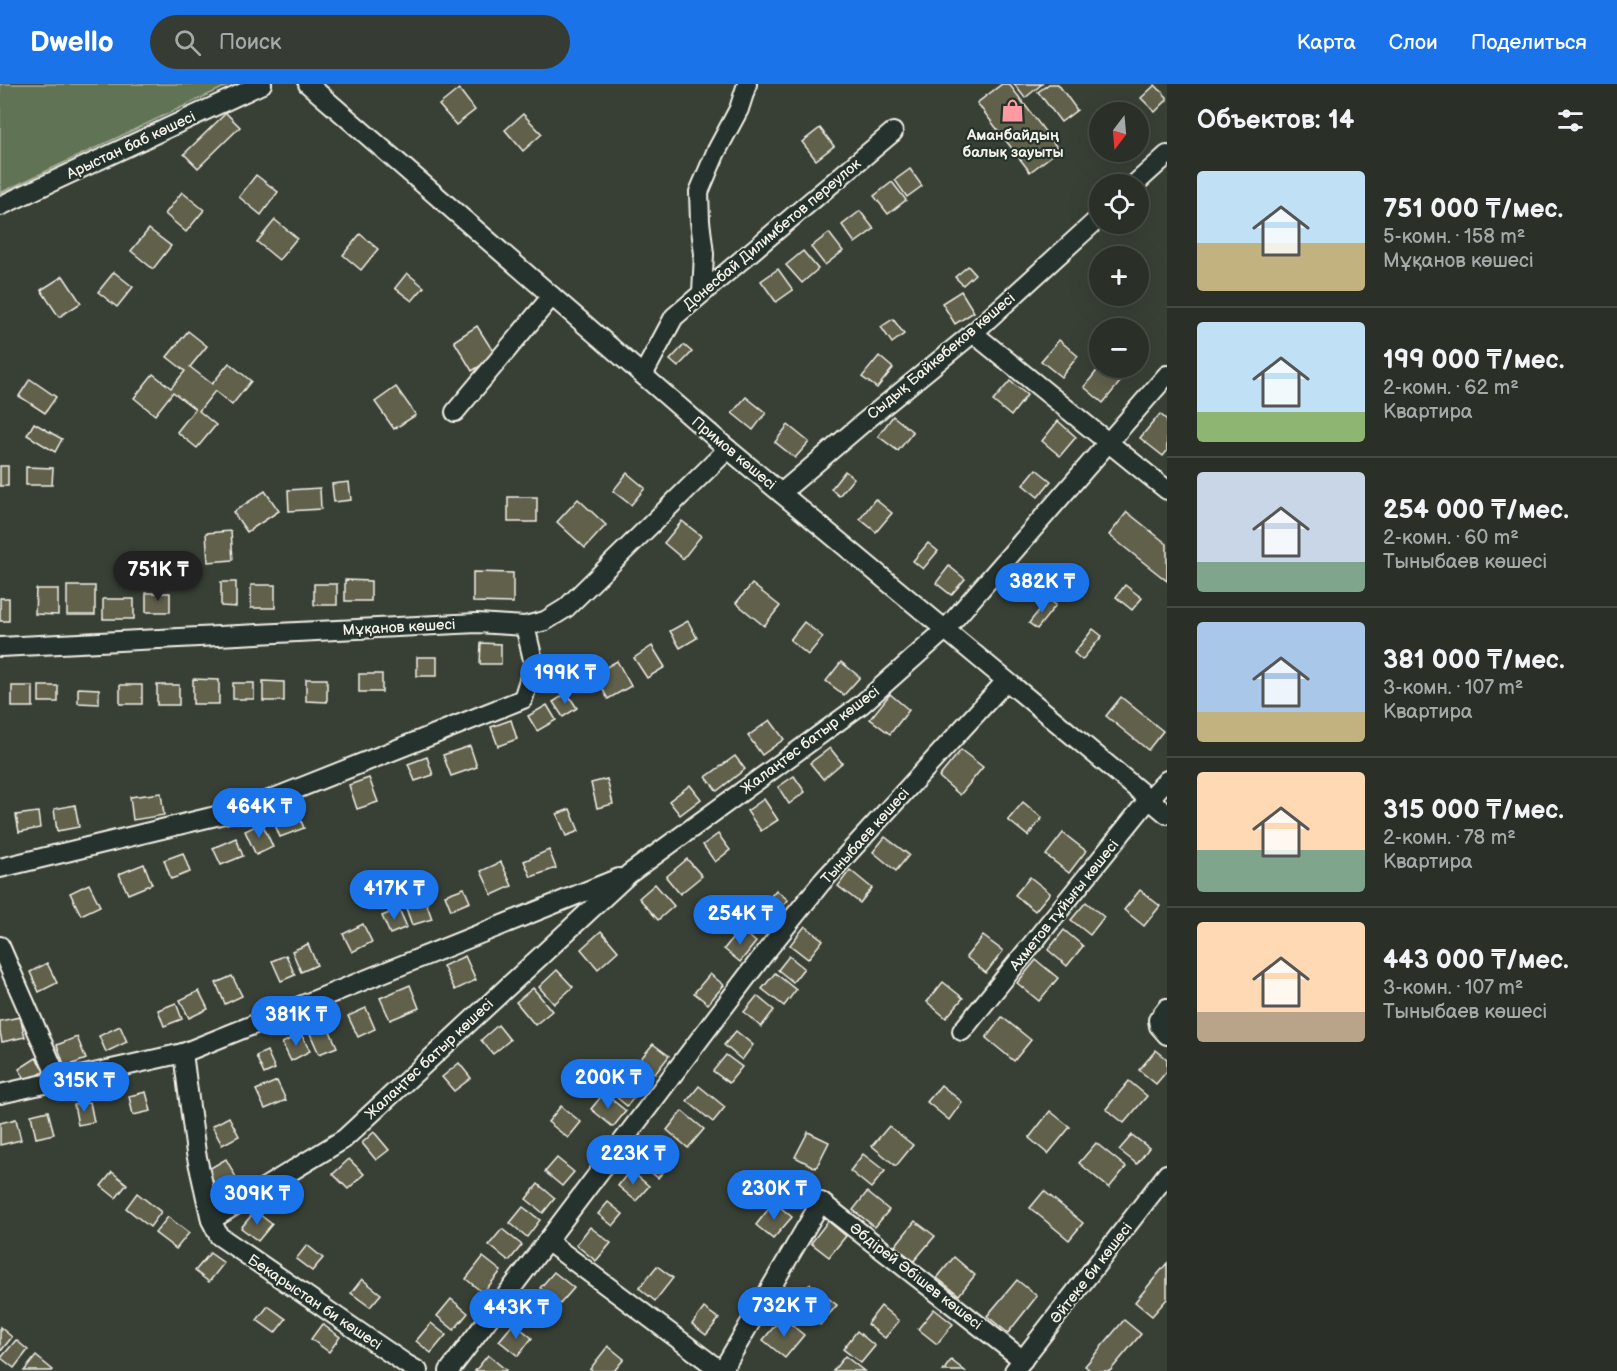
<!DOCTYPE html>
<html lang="ru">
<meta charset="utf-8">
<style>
body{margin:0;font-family:"Balsamiq Sans",sans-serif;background:#363c34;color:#f1f3f6;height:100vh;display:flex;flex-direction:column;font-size:22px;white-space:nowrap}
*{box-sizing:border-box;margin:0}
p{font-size:20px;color:#a5a9a8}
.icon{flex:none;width:33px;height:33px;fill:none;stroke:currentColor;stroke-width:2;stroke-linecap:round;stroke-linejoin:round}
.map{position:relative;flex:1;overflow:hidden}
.side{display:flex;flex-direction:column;background:#2a3028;width:450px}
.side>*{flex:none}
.needle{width:39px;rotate:196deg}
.tools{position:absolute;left:1089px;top:18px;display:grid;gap:12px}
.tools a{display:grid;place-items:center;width:60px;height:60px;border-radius:50%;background:#2a3028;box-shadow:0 6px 24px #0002,0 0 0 2px #464b45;font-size:30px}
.price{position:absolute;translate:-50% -51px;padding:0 14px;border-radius:21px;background:#1a73e8;color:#fff;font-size:20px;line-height:39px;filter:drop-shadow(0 2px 3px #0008)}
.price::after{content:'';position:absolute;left:50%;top:36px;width:18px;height:14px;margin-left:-9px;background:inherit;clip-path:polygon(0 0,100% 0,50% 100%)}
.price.selected{background:#222;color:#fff}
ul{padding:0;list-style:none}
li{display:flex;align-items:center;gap:18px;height:150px;padding:0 30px}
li+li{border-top:2px solid #464b45}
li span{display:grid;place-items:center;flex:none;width:168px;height:120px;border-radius:6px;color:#555}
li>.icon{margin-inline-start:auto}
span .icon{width:72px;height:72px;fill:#fffc;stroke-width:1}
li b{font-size:26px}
h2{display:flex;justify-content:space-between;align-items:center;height:72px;padding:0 30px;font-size:26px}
header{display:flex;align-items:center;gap:36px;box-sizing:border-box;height:84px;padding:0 30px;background:#1a73e8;color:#fff}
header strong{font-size:28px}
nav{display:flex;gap:33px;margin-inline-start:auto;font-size:21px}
.search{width:420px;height:54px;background:#363c34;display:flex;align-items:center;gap:15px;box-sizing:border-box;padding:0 21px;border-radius:33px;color:#a5a9a8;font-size:22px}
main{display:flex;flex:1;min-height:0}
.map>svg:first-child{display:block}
</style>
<header>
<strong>Dwello</strong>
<div class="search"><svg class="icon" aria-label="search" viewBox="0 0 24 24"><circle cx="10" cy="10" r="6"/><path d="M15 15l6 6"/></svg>Поиск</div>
<nav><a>Карта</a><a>Слои</a><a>Поделиться</a></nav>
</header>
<main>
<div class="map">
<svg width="1167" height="1287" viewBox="0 0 1167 1287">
<rect width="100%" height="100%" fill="#384036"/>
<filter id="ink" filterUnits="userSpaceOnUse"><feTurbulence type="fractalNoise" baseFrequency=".0167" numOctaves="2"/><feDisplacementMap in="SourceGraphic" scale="12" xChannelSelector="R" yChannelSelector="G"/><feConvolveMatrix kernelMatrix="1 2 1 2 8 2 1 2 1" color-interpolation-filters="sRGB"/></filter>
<g filter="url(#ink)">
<!-- green -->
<polygon fill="#617355" stroke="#aab29e" stroke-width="1.5" points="0,0 231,0 0,109"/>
<!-- building -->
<g fill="#61604c" stroke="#f4f1e8" stroke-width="1.5">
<polygon points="1002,0 1009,0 1059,66 1030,88 977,19"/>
<polygon points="1014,0 1042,0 1025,14"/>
<polygon points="1049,0 1058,0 1077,26 1061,38 1038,8"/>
<polygon points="1155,1 1167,13 1167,16 1155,28 1141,14"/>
<polygon points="459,5 475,26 456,41 439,21"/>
<polygon points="226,29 240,43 198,84 184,70"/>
<polygon points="523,30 542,50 523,67 505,46"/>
<polygon points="820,44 834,62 816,76 802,58"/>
<polygon points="910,85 922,102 907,113 895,96"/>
<polygon points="256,91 278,108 261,131 239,113"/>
<polygon points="892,98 906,116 888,130 874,112"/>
<polygon points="182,108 204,126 186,148 165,130"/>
<polygon points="860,127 874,145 855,159 842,141"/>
<polygon points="275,136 297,154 279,176 257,158"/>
<polygon points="149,145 171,162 153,185 131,167"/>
<polygon points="829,149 843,167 825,181 811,163"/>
<polygon points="360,150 378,165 361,186 343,171"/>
<polygon points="803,167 818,185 802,199 786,181"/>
<polygon points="968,182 975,190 963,201 955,193"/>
<polygon points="778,185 793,206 776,218 761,197"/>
<polygon points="114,188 133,203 117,223 98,208"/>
<polygon points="407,189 424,203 412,217 395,204"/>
<polygon points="63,192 81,219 59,233 41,206"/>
<polygon points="961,207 974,228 955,240 942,219"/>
<polygon points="893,235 904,250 892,259 881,243"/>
<polygon points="477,242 496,272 472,287 454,257"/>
<polygon points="188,247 207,262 190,283 212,300 229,279 251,297 232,321 215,307 199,327 216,341 197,364 177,348 195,325 173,308 155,331 134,314 153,290 171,304 185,287 167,273"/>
<polygon points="1059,256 1078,272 1061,293 1041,277"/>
<polygon points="684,261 692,268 678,283 670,276"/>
<polygon points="879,272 893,284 877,304 862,293"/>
<polygon points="1100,283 1103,284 1121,297 1103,319 1084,303"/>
<polygon points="30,295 56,313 45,329 19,312"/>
<polygon points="1010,297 1027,311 1011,332 993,317"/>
<polygon points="396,303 416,331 394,345 375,318"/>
<polygon points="746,313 766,329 753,346 732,329"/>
<polygon points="1160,330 1167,336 1167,367 1163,372 1140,354"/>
<polygon points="893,332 913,348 898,367 878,352"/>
<polygon points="1058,337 1076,353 1060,372 1042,357"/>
<polygon points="34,339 62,355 55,368 27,351"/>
<polygon points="788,341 809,358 795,374 775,358"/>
<rect x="0" y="382" width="8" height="20"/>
<polygon points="26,383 53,384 52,401 26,401"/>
<polygon points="1036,385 1051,397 1038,413 1023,401"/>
<polygon points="845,387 854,394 839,412 831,405"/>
<polygon points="627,389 645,404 631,421 613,407"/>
<polygon points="349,398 351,416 334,418 332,400"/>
<polygon points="320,404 321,425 289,427 288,406"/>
<polygon points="265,407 279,427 247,448 233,428"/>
<rect x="508" y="413" width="29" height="25"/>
<polygon points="578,415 606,441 585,464 557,438"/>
<polygon points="875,415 892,429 876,448 860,435"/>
<polygon points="1127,428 1167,460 1167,497 1109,451"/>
<polygon points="682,437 701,452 683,475 664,459"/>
<polygon points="231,447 233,476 208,478 206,449"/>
<polygon points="928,459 938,467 923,485 913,477"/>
<polygon points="949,482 965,495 951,511 936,499"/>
<polygon points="473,488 513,489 513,519 473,518"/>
<polygon points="345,496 371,497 371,517 345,517"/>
<polygon points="221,498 236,498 236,523 221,522"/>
<rect x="314" y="500" width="23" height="21"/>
<polygon points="752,500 780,522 764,542 736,519"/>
<rect x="251" y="501" width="24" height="23"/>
<polygon points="1125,501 1142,514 1132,526 1116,513"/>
<rect x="67" y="502" width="28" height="29"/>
<polygon points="36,505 58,505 58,531 35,530"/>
<rect x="146" y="509" width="24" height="19"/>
<rect x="0" y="514" width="9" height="23"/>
<rect x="103" y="515" width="31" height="20"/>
<polygon points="1048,515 1056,521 1037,545 1029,539"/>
<polygon points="688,537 697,554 680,564 670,547"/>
<polygon points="804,538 823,553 808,571 790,556"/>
<polygon points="1093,545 1102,552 1082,576 1074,569"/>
<polygon points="481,559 501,560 501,580 480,580"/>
<polygon points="652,562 665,583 647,594 634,574"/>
<rect x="417" y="573" width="20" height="19"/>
<polygon points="617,577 631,602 608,615 594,590"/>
<polygon points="841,578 860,593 844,611 826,597"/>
<rect x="359" y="590" width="23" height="18"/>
<polygon points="193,595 219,596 219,620 193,620"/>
<polygon points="306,595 327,595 327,618 306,617"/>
<polygon points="263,597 284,598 284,617 263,617"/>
<rect x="233" y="599" width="21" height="16"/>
<rect x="120" y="601" width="22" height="19"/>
<rect x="157" y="601" width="22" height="20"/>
<rect x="12" y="602" width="21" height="21"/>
<rect x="39" y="602" width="19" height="16"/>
<polygon points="78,604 99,605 99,620 78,619"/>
<polygon points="567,609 577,624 563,633 553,618"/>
<polygon points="890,610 909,626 890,650 870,635"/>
<polygon points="1121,613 1163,647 1148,666 1106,632"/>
<polygon points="547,621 556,636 537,647 528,632"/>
<polygon points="511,636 517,655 498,662 491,643"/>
<polygon points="770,636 784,655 762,671 748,652"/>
<polygon points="470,662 477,683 451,692 443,671"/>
<polygon points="830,664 842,679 823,695 810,679"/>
<polygon points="961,666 983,683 960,711 939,693"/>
<polygon points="735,672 745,685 717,707 706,693"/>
<polygon points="427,673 433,691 415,697 408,680"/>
<polygon points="794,692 805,708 789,720 778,703"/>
<polygon points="369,694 378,718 357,725 349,701"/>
<polygon points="607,695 613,720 597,724 591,699"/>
<polygon points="690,701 701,715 680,731 669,717"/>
<polygon points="161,709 164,731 133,736 130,713"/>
<polygon points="764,715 778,736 761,747 747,727"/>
<polygon points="1023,718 1042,734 1028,752 1008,736"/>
<polygon points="75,721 79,743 57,747 54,725"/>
<polygon points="296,725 304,744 280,753 272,734"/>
<polygon points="570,725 579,747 566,752 557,730"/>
<polygon points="38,728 40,744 19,748 16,731"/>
<polygon points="262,739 273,763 256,771 245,747"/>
<polygon points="1063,749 1086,767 1069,789 1046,771"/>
<polygon points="718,750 730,766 715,778 703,761"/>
<polygon points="885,753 909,771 896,787 873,768"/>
<polygon points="236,754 243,772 221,781 213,764"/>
<polygon points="549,766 556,784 531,793 524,777"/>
<polygon points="183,769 190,788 171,795 164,776"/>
<polygon points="687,775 702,792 680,810 666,793"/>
<polygon points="501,778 512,802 492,811 481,787"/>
<polygon points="144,780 152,800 128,810 119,790"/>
<polygon points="850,786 872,804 860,819 838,802"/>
<polygon points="1030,793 1050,809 1035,827 1015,811"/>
<polygon points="89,800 100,822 81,831 70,809"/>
<polygon points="655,800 674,822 658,836 639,814"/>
<polygon points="464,804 470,818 451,826 445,811"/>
<polygon points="776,806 788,816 770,838 758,828"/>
<polygon points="1140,806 1160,822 1144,842 1124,826"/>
<polygon points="425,815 432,835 412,841 405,821"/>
<polygon points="1086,818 1104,833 1090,851 1071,836"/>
<polygon points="399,825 407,843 390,850 382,832"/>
<polygon points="363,840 372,858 352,868 343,850"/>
<polygon points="805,842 823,856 808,875 790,861"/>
<polygon points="740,845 756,858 740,878 724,865"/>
<polygon points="1064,846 1083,862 1067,882 1048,866"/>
<polygon points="601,847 618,867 598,885 581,865"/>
<polygon points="983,852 1003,867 986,889 966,873"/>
<polygon points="308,860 317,881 301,888 292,867"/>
<polygon points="286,871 295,891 281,897 272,877"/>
<polygon points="465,872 476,896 455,906 443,882"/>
<polygon points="789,872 804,884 793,898 778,886"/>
<polygon points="1036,876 1058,894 1039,917 1017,899"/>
<polygon points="47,879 57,899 39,908 30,888"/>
<polygon points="557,886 573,903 554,920 539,903"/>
<polygon points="775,889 796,906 784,922 762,905"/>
<polygon points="710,890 724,901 708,920 694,909"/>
<polygon points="232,892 242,912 225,920 216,899"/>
<polygon points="943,898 963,914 946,934 927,918"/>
<polygon points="410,901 419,924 390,936 380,914"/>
<polygon points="533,904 552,927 535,941 516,918"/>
<polygon points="199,907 208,925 189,934 180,916"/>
<polygon points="757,912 774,926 761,943 744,928"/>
<polygon points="176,919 182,935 164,942 158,926"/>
<polygon points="366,924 375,945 358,953 348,932"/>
<polygon points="20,933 25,953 2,958 0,948 0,937"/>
<polygon points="1002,933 1031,956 1014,977 986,954"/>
<polygon points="326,938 337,963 319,970 308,945"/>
<polygon points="498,941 510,956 493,970 481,956"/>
<polygon points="120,942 127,958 106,968 99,952"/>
<polygon points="736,947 753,961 742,976 724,961"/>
<polygon points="301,950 310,967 291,977 282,959"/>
<polygon points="77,953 86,975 65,983 57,961"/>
<polygon points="653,960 669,972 655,990 639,977"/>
<polygon points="1156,966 1167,975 1167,987 1156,1000 1139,986"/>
<polygon points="267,967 275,985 264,990 256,972"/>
<polygon points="726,971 742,983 729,999 713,987"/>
<polygon points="36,974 45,987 27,998 19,985"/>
<polygon points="459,979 471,994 454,1007 442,993"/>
<polygon points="623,989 642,1004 627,1022 609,1007"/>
<polygon points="277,997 286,1016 265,1025 256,1006"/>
<polygon points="1129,997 1147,1012 1124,1039 1106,1025"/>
<polygon points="941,1001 962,1018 949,1036 927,1018"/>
<polygon points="699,1002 725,1023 713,1038 687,1017"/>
<polygon points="146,1008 151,1027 133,1031 129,1012"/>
<polygon points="604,1009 626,1027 613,1043 591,1025"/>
<polygon points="90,1018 94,1038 78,1041 74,1021"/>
<polygon points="561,1022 581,1038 568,1054 548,1038"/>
<polygon points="48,1027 54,1050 36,1054 31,1031"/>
<polygon points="682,1027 704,1045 688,1064 667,1046"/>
<polygon points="1050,1027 1070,1043 1048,1070 1029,1054"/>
<polygon points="229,1033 239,1052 222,1061 212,1042"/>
<polygon points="16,1035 21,1056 0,1061 0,1039"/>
<polygon points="889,1042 913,1061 896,1082 872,1062"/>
<polygon points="374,1048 389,1066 376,1076 362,1059"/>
<polygon points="808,1048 829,1058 816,1084 795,1073"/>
<polygon points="1132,1051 1149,1064 1137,1080 1119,1066"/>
<polygon points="1096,1059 1126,1083 1109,1104 1079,1079"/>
<polygon points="653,1062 672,1077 658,1094 639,1079"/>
<polygon points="863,1070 885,1087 871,1104 850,1087"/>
<polygon points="557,1074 574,1088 562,1102 545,1088"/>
<polygon points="226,1075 237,1095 218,1106 207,1086"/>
<polygon points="349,1075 364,1090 348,1105 333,1090"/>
<polygon points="630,1086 649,1102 636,1117 618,1102"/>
<polygon points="112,1088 127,1100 116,1114 101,1102"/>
<polygon points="538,1100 555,1114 543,1129 526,1115"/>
<polygon points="1044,1107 1083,1139 1069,1156 1030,1124"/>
<polygon points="867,1108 889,1126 875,1143 853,1126"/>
<polygon points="137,1109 161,1128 150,1143 126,1124"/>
<polygon points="608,1118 623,1130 613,1142 598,1130"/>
<polygon points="774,1118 792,1133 773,1155 756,1141"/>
<polygon points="523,1123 540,1136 527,1153 510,1139"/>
<polygon points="255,1127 272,1140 258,1157 241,1144"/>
<polygon points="168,1133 189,1149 176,1165 155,1149"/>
<polygon points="828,1137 846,1152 829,1173 811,1159"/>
<polygon points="915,1137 935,1152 914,1177 895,1162"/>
<polygon points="590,1143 611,1159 596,1177 576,1161"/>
<polygon points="502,1145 522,1161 509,1177 489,1161"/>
<polygon points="307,1161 323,1174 312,1187 296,1175"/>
<polygon points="210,1169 224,1179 209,1198 195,1187"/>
<polygon points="483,1173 501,1187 483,1209 466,1195"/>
<polygon points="954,1173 975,1191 959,1211 937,1194"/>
<polygon points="1167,1179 1167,1215 1152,1232 1135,1218"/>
<polygon points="657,1182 673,1194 655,1217 639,1204"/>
<polygon points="554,1188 574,1204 560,1220 540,1204"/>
<polygon points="362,1195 381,1210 370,1223 351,1209"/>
<polygon points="1017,1196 1037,1212 1008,1249 987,1232"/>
<polygon points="810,1200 837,1221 820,1241 794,1220"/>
<polygon points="451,1215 468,1229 454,1246 437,1232"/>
<polygon points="268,1222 286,1235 275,1249 257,1236"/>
<polygon points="881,1222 899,1237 885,1254 867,1240"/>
<polygon points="704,1224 719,1235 706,1251 692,1240"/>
<polygon points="934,1225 953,1240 937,1260 918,1245"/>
<polygon points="782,1233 804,1251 785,1274 763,1256"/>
<polygon points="1124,1236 1141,1250 1110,1287 1091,1287 1085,1282"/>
<polygon points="431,1239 446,1251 431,1269 416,1257"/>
<polygon points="514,1239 532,1254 518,1272 499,1257"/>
<polygon points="322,1240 340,1253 329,1268 311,1255"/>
<polygon points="0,1243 12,1253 0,1268"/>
<polygon points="857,1247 875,1262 861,1279 843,1265"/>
<polygon points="16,1256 28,1266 14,1284 1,1274"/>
<polygon points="608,1262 624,1275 614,1287 593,1287 590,1285"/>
<polygon points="488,1271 506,1286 505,1287 475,1287"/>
<polygon points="36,1272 53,1286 52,1287 24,1287"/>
<polygon points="845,1272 864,1287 833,1287"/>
<polygon points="951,1276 965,1287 943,1287"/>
</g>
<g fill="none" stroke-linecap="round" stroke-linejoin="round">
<defs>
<g id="minor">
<polyline points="308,0 728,365 1167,730"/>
<polyline points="1135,100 1167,71"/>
<polyline points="0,122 262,0"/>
<polyline points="702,209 704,170 700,137 699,108 716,68 739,25 747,0"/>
<polyline points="973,249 1167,406"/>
<polyline points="643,291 674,233 893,48"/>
<polyline points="455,328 552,212"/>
<polyline points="781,409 863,339 973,249 1100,133"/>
<polyline points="0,563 477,539 525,542 545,537 566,524 728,365"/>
<polyline points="0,784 249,724 523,615 534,580 525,542"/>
<polyline points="0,862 59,997"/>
<polyline points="1167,924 1158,936 1159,942 1167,951"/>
<polyline points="962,947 1149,715 1167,696"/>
<polyline points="183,969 196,1069 211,1136 219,1152 406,1280 418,1287"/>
<polyline points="0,1010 183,969 619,794"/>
<polyline points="211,1136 344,1055 629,790 862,620 945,546 1167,291"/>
<polyline points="547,1157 721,1287"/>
<polyline points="449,1287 761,874 821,799 1006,597"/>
<polyline points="722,1287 821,1118 1023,1276"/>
<polyline points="1014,1287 1167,1090"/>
</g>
</defs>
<!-- minor casing -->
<use href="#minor" stroke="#f4f1e8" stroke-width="22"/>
<!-- minor -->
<use href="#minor" stroke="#26332d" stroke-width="18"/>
</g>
</g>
<!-- icons -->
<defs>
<symbol id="shop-bare" viewBox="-9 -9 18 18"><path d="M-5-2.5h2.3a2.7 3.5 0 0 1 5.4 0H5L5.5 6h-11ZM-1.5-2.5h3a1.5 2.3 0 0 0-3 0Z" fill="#ff9aa2" stroke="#26332d" stroke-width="2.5" paint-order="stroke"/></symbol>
</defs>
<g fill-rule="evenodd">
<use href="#shop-bare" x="996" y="10" width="33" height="33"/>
</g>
<g text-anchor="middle" stroke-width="4.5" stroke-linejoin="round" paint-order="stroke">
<!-- poi labels -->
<g font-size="15" font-weight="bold" fill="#f4f1e8" stroke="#26332d">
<text x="1013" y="56">Аманбайдың<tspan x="1013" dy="17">балық зауыты</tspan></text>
</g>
<!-- street labels -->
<g font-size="15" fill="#f4f1e8" stroke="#26332d">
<text transform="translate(131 61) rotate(-25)" y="5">Арыстан баб көшесі</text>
<text transform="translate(772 150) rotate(-40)" y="5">Донесбай Дилимбетов переулок</text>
<text transform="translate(941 272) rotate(-40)" y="5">Сыдық Байкөбеков көшесі</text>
<text transform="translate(734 369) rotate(40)" y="5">Примов көшесі</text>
<text transform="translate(399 543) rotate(-3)" y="5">Мұқанов көшесі</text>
<text transform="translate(810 656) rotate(-37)" y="5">Жалаңтөс батыр көшесі</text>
<text transform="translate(865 752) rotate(-48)" y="5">Тыныбаев көшесі</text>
<text transform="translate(1064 821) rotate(-51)" y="5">Ахметов тұйығы көшесі</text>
<text transform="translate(429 975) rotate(-43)" y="5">Жалаңтөс батыр көшесі</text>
<text transform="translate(1091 1189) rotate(-52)" y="5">Әйтеке би көшесі</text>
<text transform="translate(916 1192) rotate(38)" y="5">Әбдірей Әбішев көшесі</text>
<text transform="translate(315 1218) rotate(34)" y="5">Бекарыстан би көшесі</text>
</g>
</g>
</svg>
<div class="tools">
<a><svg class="needle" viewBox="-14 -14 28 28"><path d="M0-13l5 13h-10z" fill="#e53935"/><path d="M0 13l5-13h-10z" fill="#a5a9a8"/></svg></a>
<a><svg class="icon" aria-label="locate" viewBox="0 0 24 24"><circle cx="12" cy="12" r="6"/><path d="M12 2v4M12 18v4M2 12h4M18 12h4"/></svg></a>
<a>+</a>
<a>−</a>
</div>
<b class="price selected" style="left:158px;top:518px">751K ₸</b>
<b class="price" style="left:1042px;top:530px">382K ₸</b>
<b class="price" style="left:565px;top:621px">199K ₸</b>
<b class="price" style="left:259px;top:755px">464K ₸</b>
<b class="price" style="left:394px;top:837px">417K ₸</b>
<b class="price" style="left:740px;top:862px">254K ₸</b>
<b class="price" style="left:296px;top:963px">381K ₸</b>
<b class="price" style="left:608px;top:1026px">200K ₸</b>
<b class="price" style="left:84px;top:1029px">315K ₸</b>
<b class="price" style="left:633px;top:1102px">223K ₸</b>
<b class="price" style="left:774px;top:1137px">230K ₸</b>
<b class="price" style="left:257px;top:1142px">309K ₸</b>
<b class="price" style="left:784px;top:1254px">732K ₸</b>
<b class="price" style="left:516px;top:1256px">443K ₸</b>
</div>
<section class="side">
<h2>Объектов: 14<svg class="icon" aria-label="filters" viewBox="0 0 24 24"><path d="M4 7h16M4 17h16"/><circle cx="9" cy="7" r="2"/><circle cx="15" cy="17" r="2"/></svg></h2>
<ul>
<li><span style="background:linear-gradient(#bfe0f5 60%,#c2b280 0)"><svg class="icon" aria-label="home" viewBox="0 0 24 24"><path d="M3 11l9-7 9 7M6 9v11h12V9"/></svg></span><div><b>751 000 ₸/мес.</b><p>5-комн. · 158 m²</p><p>Мұқанов көшесі</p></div></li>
<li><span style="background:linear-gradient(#bfe0f5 75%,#8fb573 0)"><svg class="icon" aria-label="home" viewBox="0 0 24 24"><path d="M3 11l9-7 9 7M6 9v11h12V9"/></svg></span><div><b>199 000 ₸/мес.</b><p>2-комн. · 62 m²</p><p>Квартира</p></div></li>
<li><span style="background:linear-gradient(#c9d6e8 75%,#7fa58c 0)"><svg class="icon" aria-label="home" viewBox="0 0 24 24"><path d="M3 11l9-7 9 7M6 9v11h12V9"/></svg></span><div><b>254 000 ₸/мес.</b><p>2-комн. · 60 m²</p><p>Тыныбаев көшесі</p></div></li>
<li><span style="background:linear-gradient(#a9c7e8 75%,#c2b280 0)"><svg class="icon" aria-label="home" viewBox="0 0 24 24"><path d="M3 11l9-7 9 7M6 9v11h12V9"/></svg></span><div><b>381 000 ₸/мес.</b><p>3-комн. · 107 m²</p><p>Квартира</p></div></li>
<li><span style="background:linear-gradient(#ffd9b3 65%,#7fa58c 0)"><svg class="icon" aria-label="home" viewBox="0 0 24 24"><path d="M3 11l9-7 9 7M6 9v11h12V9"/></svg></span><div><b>315 000 ₸/мес.</b><p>2-комн. · 78 m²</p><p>Квартира</p></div></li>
<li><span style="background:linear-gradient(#ffd9b3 75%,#b9a48a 0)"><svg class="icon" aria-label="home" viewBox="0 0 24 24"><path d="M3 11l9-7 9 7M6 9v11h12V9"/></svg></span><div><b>443 000 ₸/мес.</b><p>3-комн. · 107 m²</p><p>Тыныбаев көшесі</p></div></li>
</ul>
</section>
</main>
